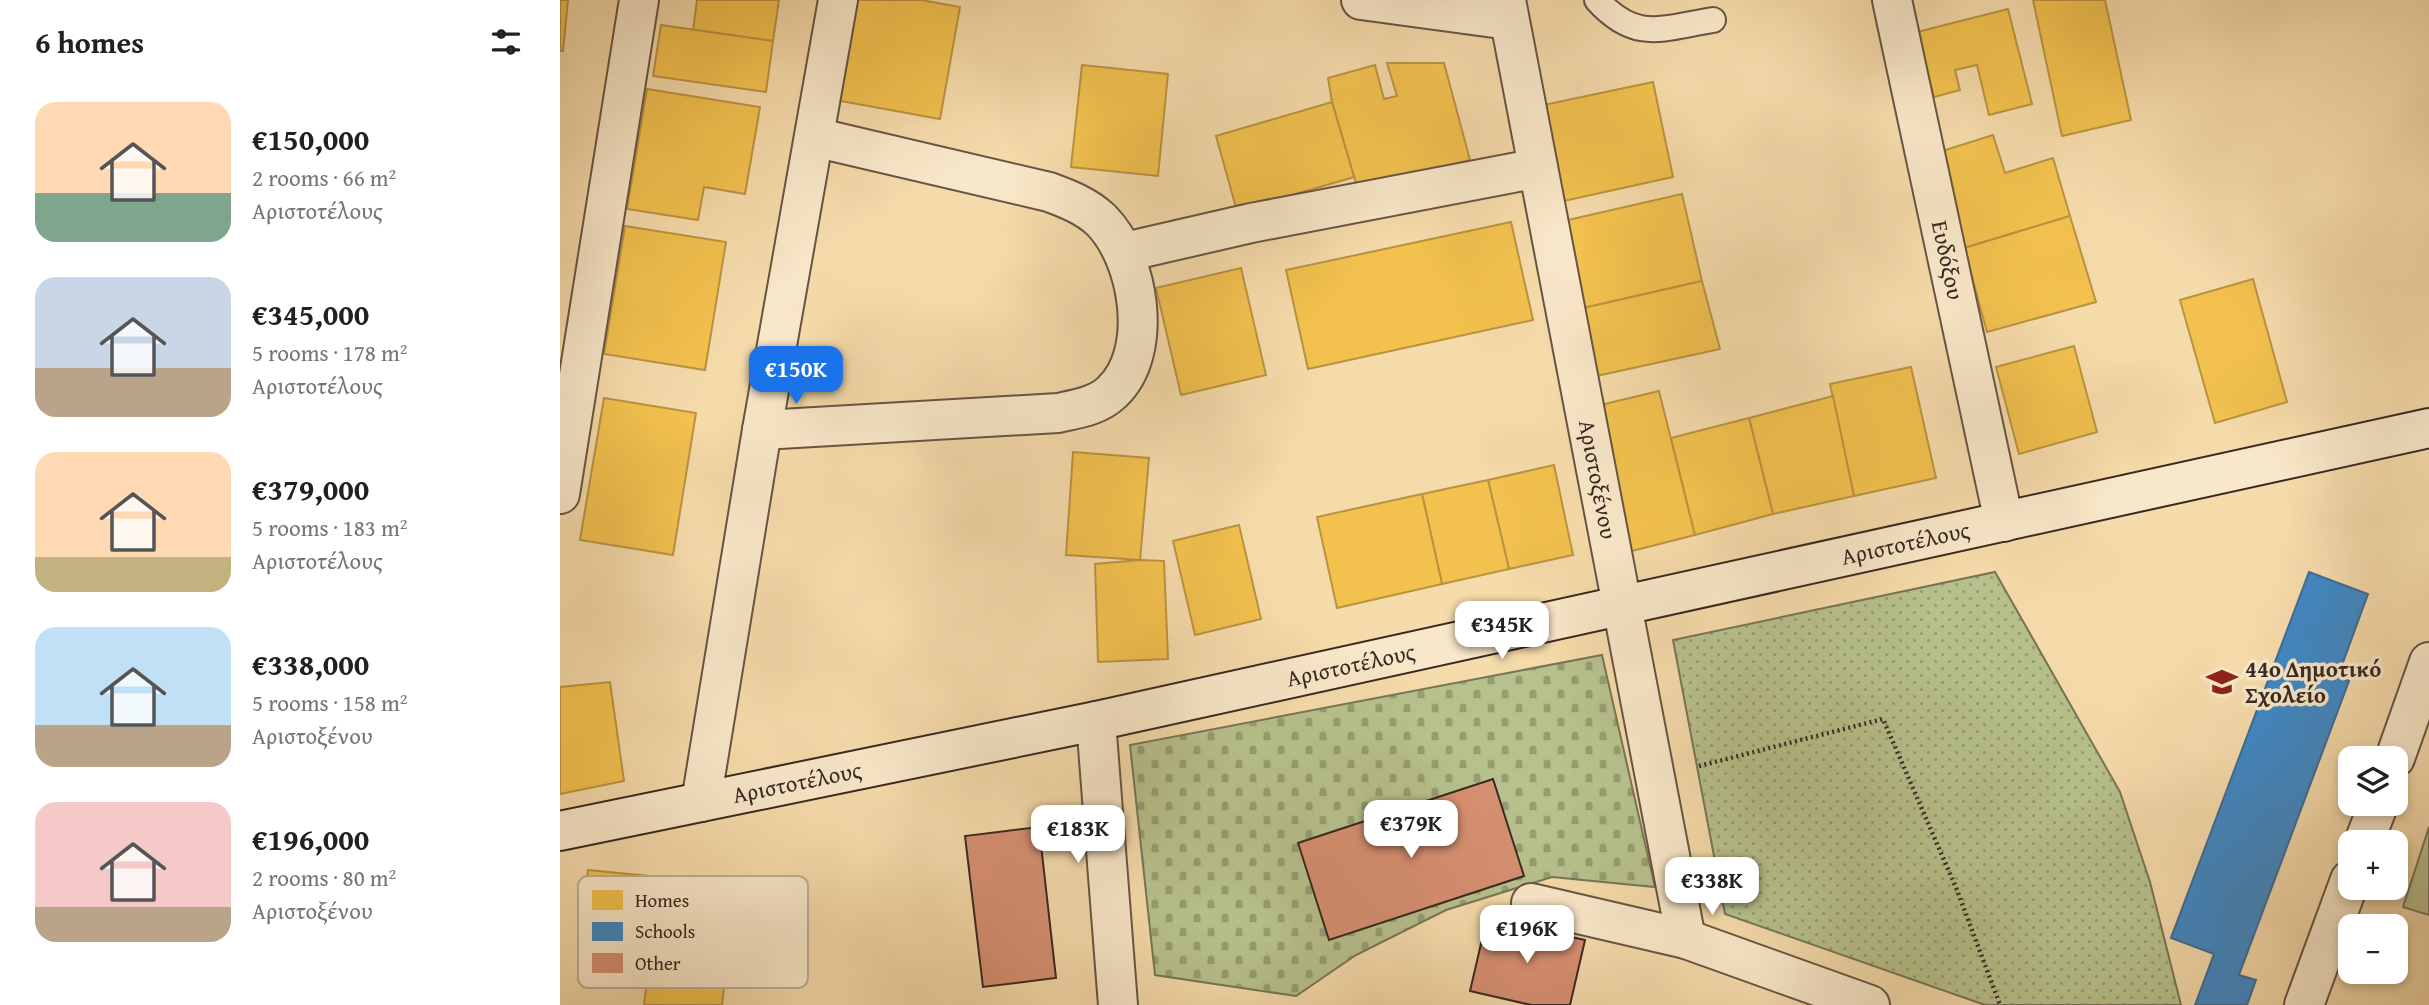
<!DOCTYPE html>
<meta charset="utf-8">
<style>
body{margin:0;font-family:"Gentium Book Plus",serif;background:#f6f6f6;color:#202124;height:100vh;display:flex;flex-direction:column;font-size:26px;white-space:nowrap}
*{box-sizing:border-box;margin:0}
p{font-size:23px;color:#757577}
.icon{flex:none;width:38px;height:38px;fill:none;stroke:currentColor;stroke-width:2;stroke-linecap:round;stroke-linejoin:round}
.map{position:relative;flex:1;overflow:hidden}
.sheet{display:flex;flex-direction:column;background:#fff;width:560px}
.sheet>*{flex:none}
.buttons{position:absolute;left:1778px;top:746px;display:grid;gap:14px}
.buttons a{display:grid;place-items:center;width:70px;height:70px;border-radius:14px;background:#fff;box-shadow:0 4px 10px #0003;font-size:35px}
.price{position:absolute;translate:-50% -60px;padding:0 16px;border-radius:14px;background:#fff;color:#222;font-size:23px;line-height:46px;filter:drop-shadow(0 2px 4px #0008)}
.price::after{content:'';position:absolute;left:50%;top:42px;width:21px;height:16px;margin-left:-10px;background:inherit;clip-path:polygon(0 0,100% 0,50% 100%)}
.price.on{background:#1a73e8;color:#fff}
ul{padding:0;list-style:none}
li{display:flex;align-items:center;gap:21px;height:175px;padding:0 35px}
li span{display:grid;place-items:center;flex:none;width:196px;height:140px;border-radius:21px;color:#555}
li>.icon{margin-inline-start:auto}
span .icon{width:84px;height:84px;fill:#fffc;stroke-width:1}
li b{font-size:30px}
h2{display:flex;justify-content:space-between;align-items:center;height:84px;padding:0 35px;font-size:30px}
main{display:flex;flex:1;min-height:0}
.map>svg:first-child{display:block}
</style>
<main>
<section class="sheet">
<h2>6 homes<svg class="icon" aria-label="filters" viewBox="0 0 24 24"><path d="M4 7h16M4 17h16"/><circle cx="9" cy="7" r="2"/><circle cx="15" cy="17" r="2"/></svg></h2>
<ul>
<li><span style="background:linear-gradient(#ffd9b3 65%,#7fa58c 0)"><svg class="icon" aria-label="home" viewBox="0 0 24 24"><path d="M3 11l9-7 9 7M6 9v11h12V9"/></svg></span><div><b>€150,000</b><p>2 rooms · 66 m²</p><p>Αριστοτέλους</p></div></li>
<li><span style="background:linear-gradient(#c9d6e8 65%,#b9a48a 0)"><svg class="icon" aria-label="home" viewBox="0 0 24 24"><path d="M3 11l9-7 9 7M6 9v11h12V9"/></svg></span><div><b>€345,000</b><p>5 rooms · 178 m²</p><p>Αριστοτέλους</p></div></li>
<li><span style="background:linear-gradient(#ffd9b3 75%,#c2b280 0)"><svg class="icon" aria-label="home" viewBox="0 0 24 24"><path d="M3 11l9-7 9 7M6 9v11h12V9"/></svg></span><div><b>€379,000</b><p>5 rooms · 183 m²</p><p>Αριστοτέλους</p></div></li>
<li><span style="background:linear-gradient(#bfe0f5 70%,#b9a48a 0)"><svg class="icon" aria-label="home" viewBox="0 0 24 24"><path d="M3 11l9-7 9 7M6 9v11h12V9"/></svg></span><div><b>€338,000</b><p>5 rooms · 158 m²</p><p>Αριστοξένου</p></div></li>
<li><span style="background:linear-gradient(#f6c9c9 75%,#b9a48a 0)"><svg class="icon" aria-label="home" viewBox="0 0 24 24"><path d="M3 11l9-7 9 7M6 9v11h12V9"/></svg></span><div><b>€196,000</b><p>2 rooms · 80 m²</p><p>Αριστοξένου</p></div></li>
</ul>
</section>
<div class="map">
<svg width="1869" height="1005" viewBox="0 0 1869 1005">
<defs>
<pattern id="cemetery-stones" width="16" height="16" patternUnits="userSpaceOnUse" patternTransform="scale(1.75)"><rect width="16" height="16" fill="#b7c18c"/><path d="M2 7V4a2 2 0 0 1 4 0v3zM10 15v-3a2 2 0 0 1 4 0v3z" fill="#969d72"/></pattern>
<pattern id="park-dots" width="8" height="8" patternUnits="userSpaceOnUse" patternTransform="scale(1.75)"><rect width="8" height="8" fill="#b7c18c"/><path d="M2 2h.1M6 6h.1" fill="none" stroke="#969d72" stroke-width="1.8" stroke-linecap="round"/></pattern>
</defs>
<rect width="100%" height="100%" fill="#f5daaa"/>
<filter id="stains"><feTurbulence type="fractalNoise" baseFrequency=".00286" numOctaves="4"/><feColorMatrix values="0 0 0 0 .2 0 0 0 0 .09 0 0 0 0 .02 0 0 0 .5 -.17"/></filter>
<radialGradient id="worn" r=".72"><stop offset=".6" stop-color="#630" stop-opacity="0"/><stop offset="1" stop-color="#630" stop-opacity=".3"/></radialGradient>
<!-- grass -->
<polygon fill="#b7c18c" stroke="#777557" stroke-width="2" points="1869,827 1869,915 1843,907"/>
<!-- cemetery -->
<polygon fill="url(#cemetery-stones)" stroke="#777557" stroke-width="2" points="1042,655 1095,887 992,877 886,910 796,955 736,996 595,975 570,745"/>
<!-- park -->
<polygon fill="url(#park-dots)" stroke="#777557" stroke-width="2" points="1435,572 1560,792 1590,882 1621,1005 1425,1005 1165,914 1113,640"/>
<!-- homes -->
<g fill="#f2c14e" stroke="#ba9341" stroke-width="2">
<polygon points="0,0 8,0 3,51 0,51"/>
<polygon points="137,0 219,0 213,41 133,30"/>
<polygon points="293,0 361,0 400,7 380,119 275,100"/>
<polygon points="1473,0 1545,0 1571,120 1502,136"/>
<polygon points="1448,9 1472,104 1429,115 1417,65 1395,70 1400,90 1374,97 1357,32"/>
<polygon points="101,25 213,41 206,92 93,76"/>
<polygon points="827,63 884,63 910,160 798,190 772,102 768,78 815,65 824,99 837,96"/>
<polygon points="522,65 608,74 598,176 511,167"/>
<polygon points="1093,82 1113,177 999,202 979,106"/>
<polygon points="87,89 200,107 185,194 144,187 138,220 67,209"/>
<polygon points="772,102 794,177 677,211 656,136"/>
<polygon points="1433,135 1445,173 1493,158 1510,216 1404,248 1376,153"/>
<polygon points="1122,194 1142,281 1019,309 999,222"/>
<polygon points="1510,216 1536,302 1427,332 1404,248"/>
<polygon points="951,222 973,320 748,369 726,270"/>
<polygon points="65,226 166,242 145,370 44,354"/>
<polygon points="681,268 706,375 621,395 596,288"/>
<polygon points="1693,279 1727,402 1655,423 1620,300"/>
<polygon points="1142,281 1160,349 1032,377 1019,309"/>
<polygon points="1514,346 1537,432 1459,454 1436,367"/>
<polygon points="1351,367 1376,478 1294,496 1270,384"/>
<polygon points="1099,391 1135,535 1068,552 1032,407"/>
<polygon points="1273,396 1294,496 1213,514 1189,418"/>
<polygon points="44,398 136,413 113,555 20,540"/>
<polygon points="1189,418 1213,514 1135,535 1111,438"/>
<polygon points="513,452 589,458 580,560 506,555"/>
<polygon points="994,465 1013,555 949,569 928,480"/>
<polygon points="928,480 949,569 882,584 862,494"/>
<polygon points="862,494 882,584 777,608 757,517"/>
<polygon points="679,525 701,619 635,635 613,541"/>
<polygon points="580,560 604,561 608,659 538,662 535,564"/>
<polygon points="50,682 64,781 0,794 0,687"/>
<polygon points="28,870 150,882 139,985 18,972"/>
<polygon points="87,980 164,988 162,1005 84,1005"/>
</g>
<!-- schools -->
<polygon fill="#3f88c5" stroke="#3d6c94" stroke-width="2" points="1749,572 1808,594 1778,676 1789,681 1679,975 1696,980 1687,1005 1635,1005 1654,954 1611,938"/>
<!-- building -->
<g fill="#d68f71" stroke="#372922" stroke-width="2">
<polygon points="933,779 964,876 769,940 738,843"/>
<polygon points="479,827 496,978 423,987 405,836"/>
<polygon points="927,918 1025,940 1010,1005 971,1005 910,991"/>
</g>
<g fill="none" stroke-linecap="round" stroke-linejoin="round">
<defs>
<path id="lane" d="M 1037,0 C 1076,43 1102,28 1153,20"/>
<g id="street">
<polyline points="801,0 949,20"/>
<path id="s1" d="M 946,0 L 1126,939"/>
<path id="s2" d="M 1332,0 L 1444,522"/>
<polyline points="565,252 691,223 978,168"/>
<path d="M 202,430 L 498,413 C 516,409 538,406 552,392 C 595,352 579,258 541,220 C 526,206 508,199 489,192 L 254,137"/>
<polyline points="0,494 79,0"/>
<polyline points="536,721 558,1005"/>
<polyline points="1835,758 1869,662"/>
<polyline points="141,802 202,430 278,0"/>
<polyline points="1804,842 1819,803"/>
<polyline points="971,903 1126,939 1310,1005"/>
<polyline points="1744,1005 1790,880"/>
</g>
<g id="secondary">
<path id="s3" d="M 0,831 L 536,721 L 1869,428"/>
</g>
</defs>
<!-- lane casing -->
<use href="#lane" stroke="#654" stroke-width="28"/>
<!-- street casing -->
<use href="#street" stroke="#654" stroke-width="42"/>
<!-- secondary casing -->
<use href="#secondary" stroke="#372922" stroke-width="42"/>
<!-- path -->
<polyline stroke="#372922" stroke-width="4.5" stroke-dasharray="2 3.5" stroke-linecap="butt" points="1139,766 1323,719 1397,890 1440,1005"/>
<!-- lane -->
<use href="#lane" stroke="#f8e7c8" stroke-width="24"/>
<!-- street -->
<use href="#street" stroke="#f8e7c8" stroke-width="38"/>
<!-- secondary -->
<use href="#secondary" stroke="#f8e7c8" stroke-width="38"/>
</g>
<!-- icons -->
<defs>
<symbol id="school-bare" viewBox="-9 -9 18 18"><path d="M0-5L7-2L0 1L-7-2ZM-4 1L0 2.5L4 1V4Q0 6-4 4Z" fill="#8f2418" stroke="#f8e7c8" stroke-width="2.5" paint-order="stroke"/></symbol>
</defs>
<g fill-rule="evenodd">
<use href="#school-bare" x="1640" y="660" width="44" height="44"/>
</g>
<g text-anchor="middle" stroke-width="7" stroke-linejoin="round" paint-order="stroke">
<!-- street labels -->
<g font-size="23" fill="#372922" stroke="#f8e7c8">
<text dy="8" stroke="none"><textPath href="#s2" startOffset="266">Ευδόξου</textPath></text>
<text dy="8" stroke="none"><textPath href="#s1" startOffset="488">Αριστοξένου</textPath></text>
<text dy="8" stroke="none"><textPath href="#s3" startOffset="1376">Αριστοτέλους</textPath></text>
<text dy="8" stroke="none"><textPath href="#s3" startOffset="808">Αριστοτέλους</textPath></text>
<text dy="8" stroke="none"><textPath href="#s3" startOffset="242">Αριστοτέλους</textPath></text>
</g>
<!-- poi labels -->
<g font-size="23" font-weight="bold" fill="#372922" stroke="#f8e7c8" text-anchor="start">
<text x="1685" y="677">44ο Δημοτικό<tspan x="1685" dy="26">Σχολείο</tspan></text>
</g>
</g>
<!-- legend -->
<rect x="18" y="876" width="230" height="112" rx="10" fill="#f8e7c8" stroke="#beae96" stroke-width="2"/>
<rect x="32" y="890" width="31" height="20" fill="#f2c14e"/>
<rect x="32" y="922" width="31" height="19" fill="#3f88c5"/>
<rect x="32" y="953" width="31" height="20" fill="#d68f71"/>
<g font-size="19" fill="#372922">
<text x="75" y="907">Homes</text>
<text x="75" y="938">Schools</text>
<text x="75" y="970">Other</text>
</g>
<rect width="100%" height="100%" filter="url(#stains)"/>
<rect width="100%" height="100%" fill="url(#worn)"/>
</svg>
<div class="buttons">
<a><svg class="icon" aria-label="layers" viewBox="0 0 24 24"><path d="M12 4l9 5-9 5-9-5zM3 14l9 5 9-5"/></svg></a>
<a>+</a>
<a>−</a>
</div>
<b class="price on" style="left:236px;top:406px">€150K</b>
<b class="price" style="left:942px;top:661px">€345K</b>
<b class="price" style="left:851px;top:860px">€379K</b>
<b class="price" style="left:518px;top:865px">€183K</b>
<b class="price" style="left:1152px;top:917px">€338K</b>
<b class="price" style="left:967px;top:965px">€196K</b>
</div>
</main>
